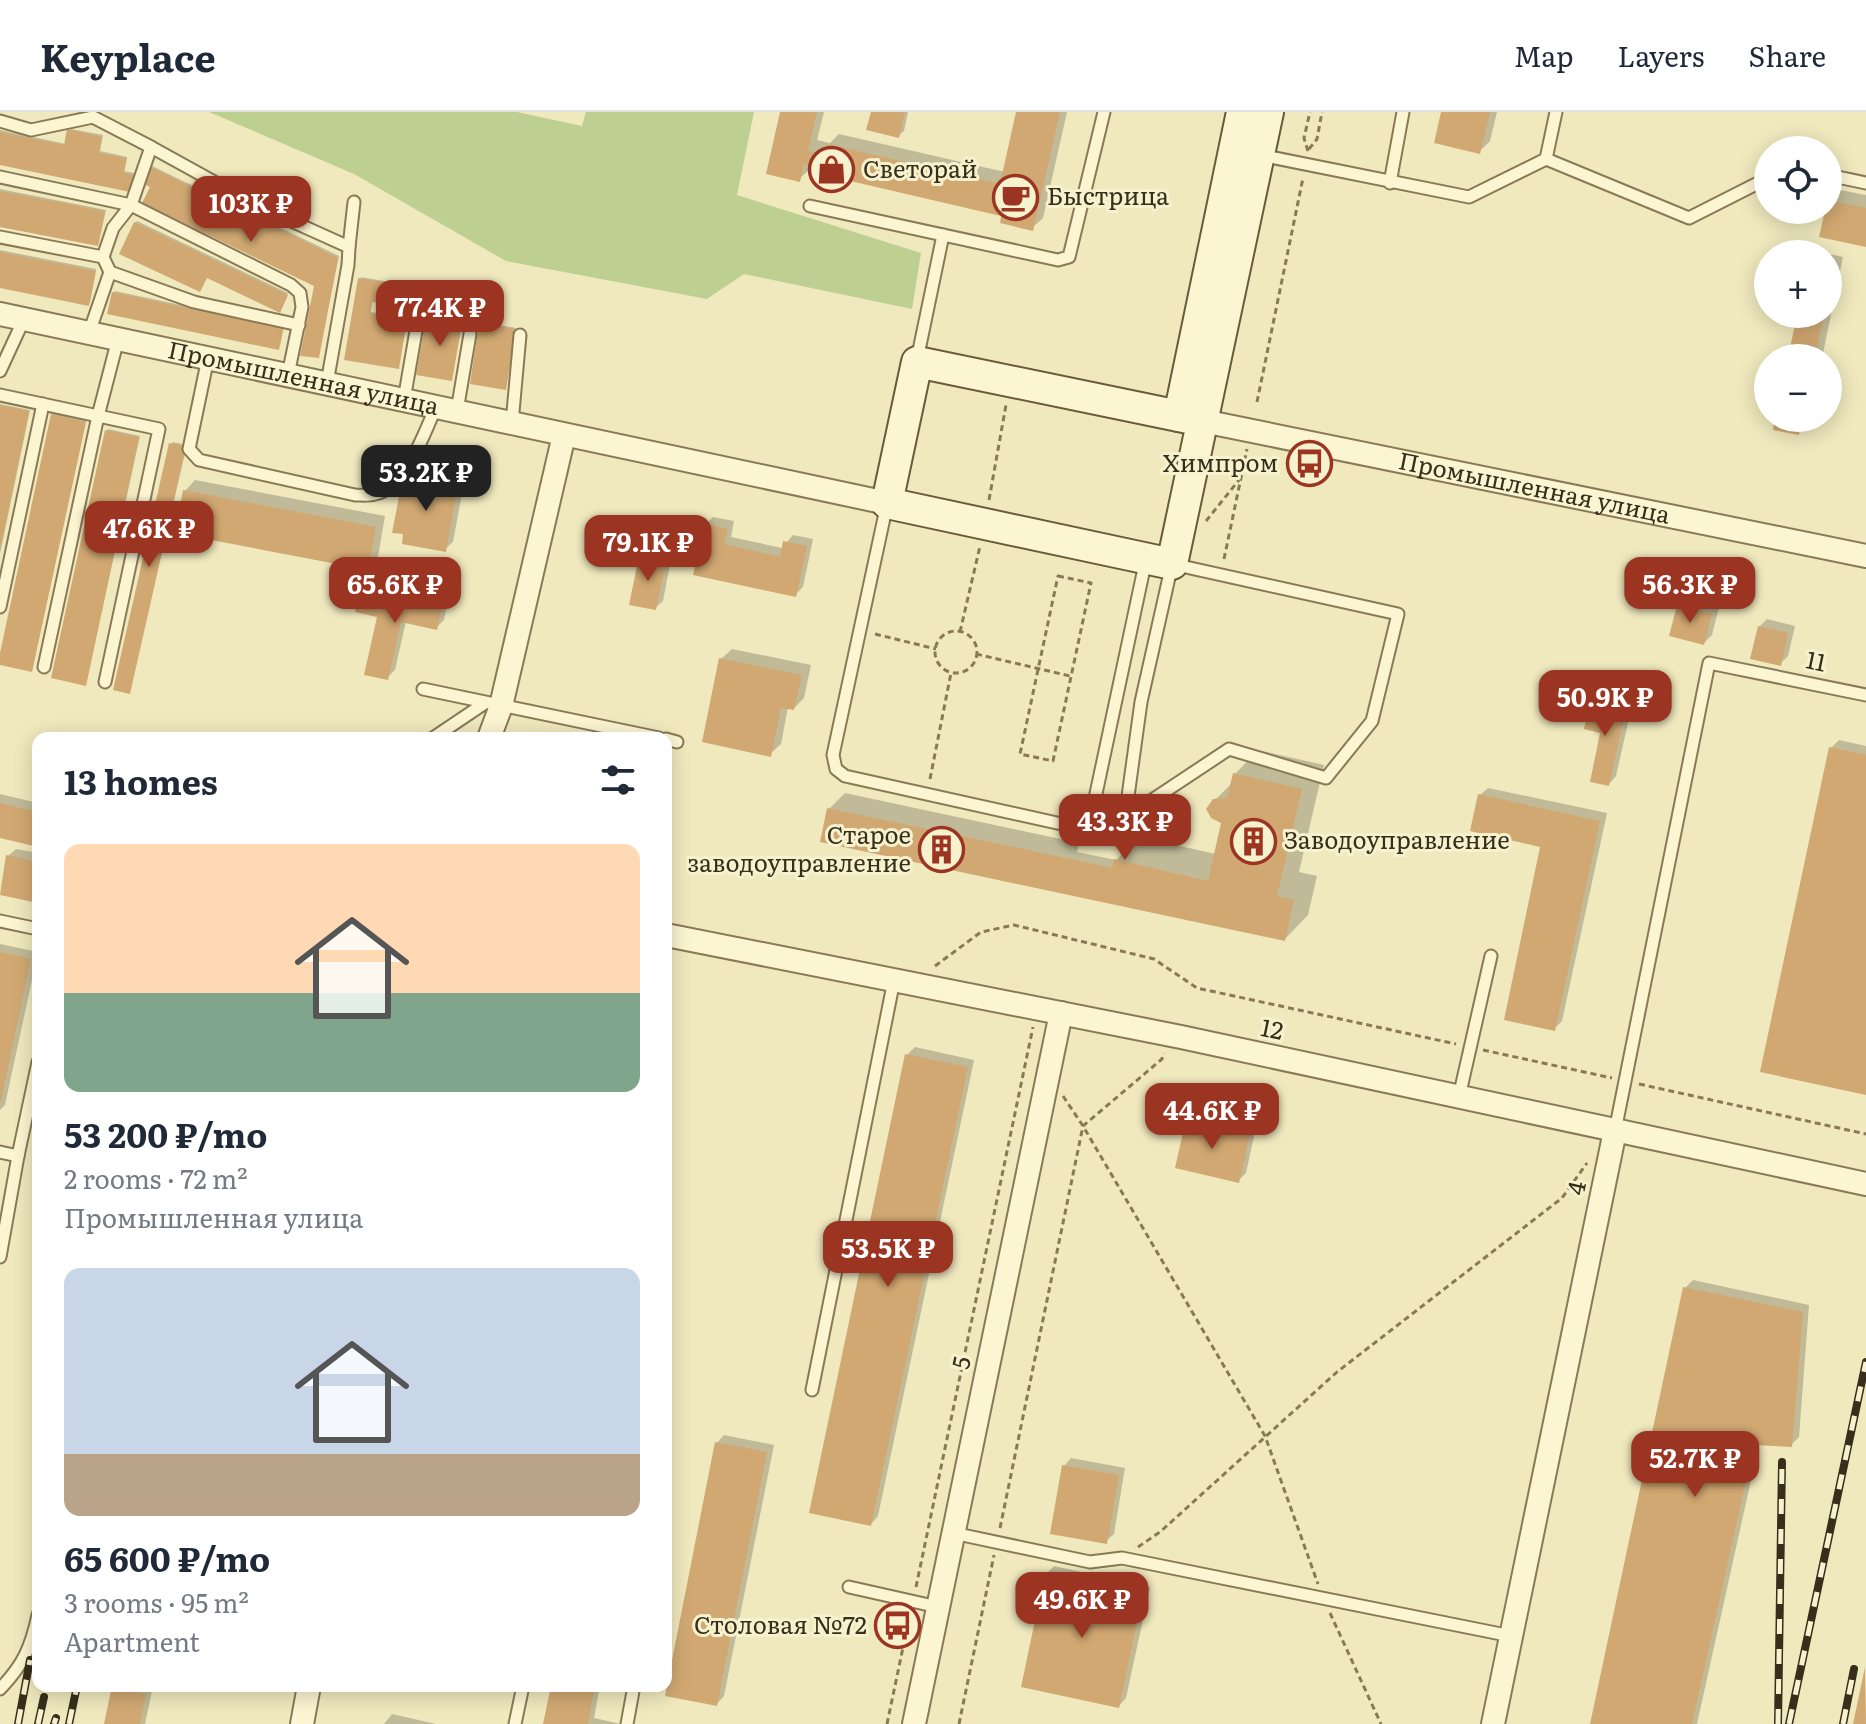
<!DOCTYPE html>
<meta charset="utf-8">
<style>
body{margin:0;font-family:Literata,serif;background:#f2f2f3;color:#1f2937;height:100vh;display:flex;flex-direction:column;font-size:30px;white-space:nowrap}
*{box-sizing:border-box;margin:0}
p{font-size:26px;color:#747a83}
.icon{flex:none;width:44px;height:44px;fill:none;stroke:currentColor;stroke-width:2;stroke-linecap:round;stroke-linejoin:round}
.map{position:relative;flex:1;overflow:hidden}
.panel{position:absolute;left:32px;top:620px;width:640px;height:960px;display:flex;flex-direction:column;background:#fff;border-radius:16px;box-shadow:0 4px 20px #0003}
.panel>*{flex:none}
.buttons{position:absolute;left:1754px;top:24px;display:grid;gap:16px}
.buttons a{display:grid;place-items:center;width:88px;height:88px;border-radius:50%;background:#fff;box-shadow:0 4px 20px #0003;font-size:40px}
.price{position:absolute;translate:-50% -68px;padding:0 18px;border-radius:16px;background:#9c3422;color:#fff;font-size:26px;line-height:52px;filter:drop-shadow(0 2px 4px #0008)}
.price::after{content:'';position:absolute;left:50%;top:48px;width:24px;height:18px;margin-left:-12px;background:inherit;clip-path:polygon(0 0,100% 0,50% 100%)}
.price.on{background:#222;color:#fff}
ul{padding:0;list-style:none}
li{display:grid;align-content:center;gap:16px;height:424px;padding:0 32px}
li span{display:grid;place-items:center;height:248px;border-radius:16px;color:#555}
li>.icon{margin-inline-start:auto}
span .icon{width:144px;height:144px;fill:#fffc;stroke-width:1}
li b{font-size:34px}
h2{display:flex;justify-content:space-between;align-items:center;height:96px;padding:0 32px;font-size:34px}
header{display:flex;align-items:center;gap:48px;box-sizing:border-box;height:112px;padding:0 40px;background:#fff;border-bottom:2px solid #e0e1e3}
header strong{font-size:38px}
nav{display:flex;gap:44px;margin-inline-start:auto;font-size:28px}
.map>svg:first-child{display:block}
</style>
<header>
<strong>Keyplace</strong>
<nav><a>Map</a><a>Layers</a><a>Share</a></nav>
</header>
<div class="map">
<svg width="1866" height="1612" viewBox="0 0 1866 1612">
<rect width="100%" height="100%" fill="#f0e9be"/>
<!-- green -->
<polygon fill="#becf92" points="209,0 517,0 582,14 586,0 754,0 737,83 921,141 912,197 744,162 707,187 506,149 354,62"/>
<!-- shadow -->
<g fill="#0003">
<polygon points="782,0 824,0 817,28 830,31 839,22 1005,60 1019,0 1067,0 1043,106 1032,116 1004,103 811,52 810,57 799,67"/>
<polygon points="873,0 908,0 904,19 899,23"/>
<polygon points="1443,0 1497,0 1490,29 1480,39"/>
<polygon points="71,17 103,23 100,39 127,45 124,59 134,61 130,78 0,51 0,18 66,32"/>
<polygon points="152,54 339,144 318,244 316,173 153,74"/>
<polygon points="0,77 106,98 99,130 98,132 0,113"/>
<polygon points="1840,78 1866,83 1866,133 1827,98 1829,89"/>
<polygon points="137,109 288,181 281,197 135,111"/>
<polygon points="0,138 96,157 90,190 0,174"/>
<polygon points="1820,140 1843,145 1822,246 1790,246 1799,202 1828,202 1828,142 1818,142"/>
<polygon points="361,165 395,171 392,189 373,188 371,200 389,203 388,209 407,212 398,255 347,246"/>
<polygon points="115,179 284,215 280,234 278,236 113,181"/>
<polygon points="449,199 464,202 452,267 427,211 445,212"/>
<polygon points="483,210 516,216 505,276 481,212"/>
<polygon points="0,292 30,298 0,442"/>
<polygon points="54,301 86,308 32,558 0,550"/>
<polygon points="1777,306 1809,306 1798,321"/>
<polygon points="108,317 140,324 86,572 107,319"/>
<polygon points="173,330 187,333 129,580 171,332"/>
<polygon points="423,357 465,365 453,430 445,437 403,370 411,362 417,363"/>
<polygon points="195,368 385,404 378,445 367,456 185,379"/>
<polygon points="713,405 734,409 731,425 782,436 793,423 813,427 803,475 795,483 695,461 706,412"/>
<polygon points="648,437 672,442 663,489 655,496 640,445"/>
<polygon points="389,469 449,483 444,508 436,516 406,509 395,558 387,566 380,503 360,488 367,481 379,483 381,476"/>
<polygon points="1687,487 1719,495 1712,523 1704,531 1679,494"/>
<polygon points="1767,507 1795,514 1788,544 1780,552 1759,515"/>
<polygon points="732,537 811,553 804,586 794,596 788,595 781,632 770,642 721,547"/>
<polygon points="1600,581 1633,589 1616,664 1609,672 1603,620 1592,589"/>
<polygon points="1839,628 1866,634 1866,981 1831,636"/>
<polygon points="1258,638 1324,653 1299,760 1317,764 1308,803 1285,827 829,697 845,681 1079,731 1077,740 1116,748 1139,725 1216,742 1223,710 1215,688 1232,671 1235,662"/>
<polygon points="1488,676 1607,701 1562,909 1554,917 1543,734 1480,683"/>
<polygon points="0,682 38,691 38,732 0,724"/>
<polygon points="16,737 38,741 38,789 8,744"/>
<polygon points="0,832 38,840 5,993 0,998"/>
<polygon points="915,935 974,948 878,1404 871,1412 907,943"/>
<polygon points="1195,1001 1256,1015 1246,1061 1238,1069 1188,1008"/>
<polygon points="1693,1168 1809,1193 1799,1325 1791,1333 1759,1332 1697,1612 1594,1612 1685,1176"/>
<polygon points="724,1323 774,1333 724,1584 717,1592 717,1331"/>
<polygon points="1071,1346 1125,1356 1114,1422 1106,1429 1064,1354"/>
<polygon points="1054,1454 1150,1475 1126,1586 1119,1594 1046,1462"/>
<polygon points="116,1574 153,1574 145,1612 106,1612"/>
<polygon points="553,1574 600,1574 594,1606 621,1612 545,1612"/>
<polygon points="392,1602 436,1612 384,1612"/>
</g>
<!-- building -->
<g fill="#d1a872">
<polygon points="780,0 817,0 808,39 824,42 827,32 1000,72 1016,0 1060,0 1033,119 1000,111 1001,104 820,62 821,56 804,52 800,70 766,62"/>
<polygon points="871,0 905,0 899,26 866,18"/>
<polygon points="1441,0 1490,0 1480,42 1434,31"/>
<polygon points="67,17 102,25 99,41 127,46 124,61 134,63 130,80 0,53 0,20 64,33"/>
<polygon points="149,54 338,146 319,246 300,244 314,174 142,91 150,75 141,71"/>
<polygon points="0,79 105,99 98,134 0,115"/>
<polygon points="1828,88 1866,96 1866,135 1819,125 1825,98 1828,98"/>
<polygon points="134,110 288,183 280,201 207,166 200,180 119,142"/>
<polygon points="0,140 96,159 89,194 0,176"/>
<polygon points="1828,154 1833,155 1829,175 1828,175"/>
<polygon points="358,166 394,172 391,193 372,190 370,201 389,204 388,210 406,213 399,257 344,248"/>
<polygon points="112,180 283,216 279,238 107,202"/>
<polygon points="445,200 463,203 452,269 416,263 425,210 443,213"/>
<polygon points="1797,202 1824,202 1815,246 1788,246"/>
<polygon points="479,211 516,217 506,278 470,272"/>
<polygon points="0,293 29,299 1,434 0,433"/>
<polygon points="51,302 86,310 32,560 0,553 0,541"/>
<polygon points="1775,306 1802,306 1799,323 1773,318"/>
<polygon points="105,318 139,325 86,574 51,566"/>
<polygon points="169,331 186,334 130,582 113,578"/>
<polygon points="414,364 458,372 446,440 402,432 403,422 392,421 402,369 412,371"/>
<polygon points="183,378 376,415 368,458 175,421"/>
<polygon points="704,411 728,417 724,432 780,445 783,429 807,434 796,485 693,463"/>
<polygon points="639,444 666,449 656,498 629,493"/>
<polygon points="379,476 443,490 437,518 401,510 388,568 364,563 377,505 355,500 358,487 376,491"/>
<polygon points="1677,493 1712,502 1704,533 1669,524"/>
<polygon points="1758,514 1788,521 1781,554 1750,547"/>
<polygon points="719,546 802,563 794,598 781,596 771,645 702,630"/>
<polygon points="1590,588 1626,596 1609,674 1590,670 1600,621 1584,617"/>
<polygon points="1829,635 1866,643 1866,983 1760,960"/>
<polygon points="1233,661 1302,677 1277,784 1294,788 1285,829 820,730 827,696 1099,753 1112,756 1114,747 1208,769 1221,711 1211,706 1206,697 1213,687 1227,686"/>
<polygon points="1478,682 1600,709 1555,919 1504,908 1540,735 1470,719"/>
<polygon points="0,691 38,700 38,735 0,726"/>
<polygon points="6,743 38,750 38,791 0,783"/>
<polygon points="0,840 31,847 1,989 0,989"/>
<polygon points="905,942 968,955 871,1414 809,1401"/>
<polygon points="1186,1007 1250,1022 1239,1071 1175,1056"/>
<polygon points="1683,1175 1803,1200 1792,1335 1754,1333 1692,1612 1590,1612"/>
<polygon points="715,1330 767,1340 717,1594 665,1584"/>
<polygon points="1062,1353 1119,1363 1107,1432 1050,1422"/>
<polygon points="1045,1461 1143,1482 1119,1596 1021,1575"/>
<polygon points="1865,1555 1866,1612 1853,1612"/>
<polygon points="112,1574 146,1582 140,1612 104,1612"/>
<polygon points="551,1574 595,1574 588,1612 543,1612"/>
</g>
<g fill="none" stroke-linecap="round" stroke-linejoin="round">
<defs>
<g id="lane">
<polyline points="0,9 31,18 93,5 151,35 131,93 113,116 103,145 110,160 89,221"/>
<polyline points="151,35 256,93 349,135 348,153 327,271"/>
<polyline points="1260,43 1469,85 1546,47 1556,0"/>
<polyline points="1546,47 1689,106 1768,66"/>
<polyline points="1828,63 1866,71"/>
<polyline points="0,65 131,93 291,173 300,181 302,195 288,263"/>
<polyline points="1390,71 1403,0"/>
<polyline points="810,94 1058,148 1069,145 1104,0"/>
<polyline points="0,125 103,145"/>
<polyline points="349,135 354,90"/>
<polyline points="110,160 194,190 299,213"/>
<path d="M 208,246 L 189,337 L 199,348 L 355,383 C 362,383 369,384 375,382 C 406,376 424,321 436,295"/>
<polyline points="917,248 943,123"/>
<polyline points="0,259 24,207"/>
<polyline points="0,283 159,317 105,570"/>
<polyline points="404,288 418,207"/>
<polyline points="457,299 470,222"/>
<polyline points="512,311 520,223"/>
<polyline points="887,392 833,643 836,657 845,664 1102,721 1125,706 1141,590 1172,452 1398,502 1372,609 1326,666 1229,637 1125,706"/>
<polyline points="0,495 43,292"/>
<polyline points="44,555 98,304 118,227"/>
<polyline points="423,577 659,626"/>
<polyline points="433,626 485,591"/>
<polyline points="666,627 677,630"/>
<polyline points="1094,691 1146,447"/>
<polyline points="0,809 38,817"/>
<polyline points="1459,985 1491,844"/>
<polyline points="1615,1019 1709,551 1866,583"/>
<polyline points="0,1040 18,1044 38,950"/>
<polyline points="0,1145 18,1044"/>
<polyline points="812,1278 894,868"/>
<polyline points="953,1421 1090,1450 1122,1446 1511,1524"/>
<polyline points="849,1475 938,1495"/>
<path d="M 0,1577 C 23,1553 31,1536 38,1503"/>
<polyline points="515,1612 523,1574"/>
<polyline points="627,1612 634,1574"/>
</g>
<g id="street">
<path id="s1" d="M 0,202 L 887,391"/>
<path id="s2" d="M 1203,309 L 1866,444"/>
<polyline points="489,626 501,594 564,323"/>
<polyline points="666,823 1181,925 1866,1072"/>
<polyline points="302,1612 309,1574"/>
<polyline points="914,1612 1061,901"/>
<polyline points="1493,1612 1615,1019"/>
</g>
<g id="secondary">
<polyline points="1179,304 1242,0"/>
<polyline points="1203,309 917,250 887,391 1172,452 1268,0"/>
</g>
</defs>
<!-- lane casing -->
<use href="#lane" stroke="#8a7956" stroke-width="15"/>
<!-- street casing -->
<use href="#street" stroke="#8a7956" stroke-width="26"/>
<!-- secondary casing -->
<use href="#secondary" stroke="#6b5a39" stroke-width="34"/>
<!-- path -->
<g stroke="#8a7956" stroke-width="3" stroke-dasharray="6 4" stroke-linecap="butt">
<polyline points="1309,37 1317,27 1322,0"/>
<polyline points="1308,39 1304,26 1310,0"/>
<polyline points="1257,290 1303,66"/>
<polyline points="989,388 1006,293"/>
<polyline points="1206,409 1239,368"/>
<polyline points="1224,447 1247,337"/>
<polygon points="1058,464 1091,471 1053,649 1020,642"/>
<circle cx="956" cy="540" r="21"/>
<polyline points="960,520 980,434"/>
<polyline points="875,522 936,537"/>
<polyline points="976,542 1070,564"/>
<polyline points="930,667 951,561"/>
<polyline points="935,854 981,820 1014,813 1154,847 1197,876 1456,932"/>
<polyline points="1483,938 1612,966"/>
<polyline points="1639,972 1866,1022"/>
<polyline points="1063,984 1083,1014 1265,1324 1318,1472"/>
<polyline points="1000,1416 1083,1014 1162,947 1163,941"/>
<polyline points="1138,1435 1160,1420 1337,1260 1562,1086 1587,1051"/>
<polyline points="916,1475 1033,915"/>
<polyline points="1330,1501 1381,1612"/>
<polyline points="887,1612 910,1502"/>
<polyline points="959,1612 994,1443"/>
</g>
<!-- lane -->
<use href="#lane" stroke="#fbf5d2" stroke-width="11"/>
<!-- street -->
<use href="#street" stroke="#fbf5d2" stroke-width="22"/>
<!-- secondary -->
<use href="#secondary" stroke="#fbf5d2" stroke-width="30"/>
<defs>
<g id="rail">
<polyline points="18,1612 30,1548"/>
<polyline points="38,1612 44,1585"/>
<polyline points="54,1612 56,1606"/>
<polyline points="69,1612 77,1574"/>
<polyline points="1778,1612 1782,1350"/>
<polyline points="1789,1612 1866,1250"/>
<polyline points="1843,1612 1854,1557"/>
</g>
</defs>
<!-- rail casing -->
<use href="#rail" stroke="#382e1b" stroke-width="8"/>
<!-- rail -->
<use href="#rail" stroke="#f7f2ce" stroke-width="5" stroke-dasharray="15" stroke-linecap="butt"/>
</g>
<!-- icons -->
<defs>
<symbol id="shop-ring" viewBox="-11 -11 22 22"><circle r="9.5" fill="#f7f2ce" stroke="#9c3422" stroke-width="1.5"/><path d="M-5-2.5h2.3a2.7 3.5 0 0 1 5.4 0H5L5.5 6h-11ZM-1.5-2.5h3a1.5 2.3 0 0 0-3 0Z" fill="#9c3422"/></symbol>
<symbol id="cafe-ring" viewBox="-11 -11 22 22"><circle r="9.5" fill="#f7f2ce" stroke="#9c3422" stroke-width="1.5"/><path d="M-5.5-4.5H6V0H3Q3 3.5 0 3.5H-2.5Q-5.5 3.5-5.5 0ZM3-3.2v2h1.7v-2ZM-6 4.5H4V6H-6Z" fill="#9c3422"/></symbol>
<symbol id="bus-ring" viewBox="-11 -11 22 22"><circle r="9.5" fill="#f7f2ce" stroke="#9c3422" stroke-width="1.5"/><path d="M-5-6H5V4H4V6H2V4H-2V6H-4V4H-5ZM-3.5-4V0h7V-4ZM-3.5 1.2v1.5H-2V1.2ZM2 1.2v1.5H3.5V1.2Z" fill="#9c3422"/></symbol>
<symbol id="building-ring" viewBox="-11 -11 22 22"><circle r="9.5" fill="#f7f2ce" stroke="#9c3422" stroke-width="1.5"/><path d="M-4-6H4V6H1V3H-1V6H-4ZM-2.5-4.3h1.7v1.8h-1.7ZM.8-4.3h1.7v1.8H.8ZM-2.5-1h1.7V.8h-1.7ZM.8-1h1.7V.8H.8Z" fill="#9c3422"/></symbol>
</defs>
<g fill-rule="evenodd">
<use href="#shop-ring" x="806" y="32" width="51" height="51"/>
<use href="#cafe-ring" x="990" y="60" width="51" height="51"/>
<use href="#bus-ring" x="1284" y="326" width="51" height="51"/>
<use href="#building-ring" x="1228" y="704" width="51" height="51"/>
<use href="#building-ring" x="916" y="712" width="51" height="51"/>
<use href="#bus-ring" x="872" y="1488" width="51" height="51"/>
</g>
<g text-anchor="middle" stroke-width="6" stroke-linejoin="round" paint-order="stroke">
<!-- poi labels -->
<g font-size="24" fill="#382e1b" stroke="#f7f2ce" text-anchor="start">
<text x="863" y="66">Светорай</text>
<text x="1047" y="93">Быстрица</text>
<text x="1278" y="360" text-anchor="end">Химпром</text>
<text x="911" y="732" text-anchor="end">Старое<tspan x="911" dy="28">заводоуправление</tspan></text>
<text x="1284" y="737">Заводоуправление</text>
<text x="867" y="1522" text-anchor="end">Столовая №72</text>
</g>
<!-- street labels -->
<g font-size="24" fill="#382e1b" stroke="#f7f2ce">
<text dy="8" stroke="none"><textPath href="#s1" startOffset="310">Промышленная улица</textPath></text>
<text dy="8" stroke="none"><textPath href="#s2" startOffset="338">Промышленная улица</textPath></text>
<text transform="translate(1816 550) rotate(12)" y="8">11</text>
<text transform="translate(1272 918) rotate(12)" y="8">12</text>
<text transform="translate(1577 1076) rotate(-78)" y="8">4</text>
<text transform="translate(962 1251) rotate(-78)" y="8">5</text>
</g>
</g>
</svg>
<div class="buttons">
<a><svg class="icon" aria-label="locate" viewBox="0 0 24 24"><circle cx="12" cy="12" r="6"/><path d="M12 2v4M12 18v4M2 12h4M18 12h4"/></svg></a>
<a>+</a>
<a>−</a>
</div>
<b class="price" style="left:251px;top:132px">103K ₽</b>
<b class="price" style="left:440px;top:236px">77.4K ₽</b>
<b class="price on" style="left:426px;top:401px">53.2K ₽</b>
<b class="price" style="left:149px;top:457px">47.6K ₽</b>
<b class="price" style="left:648px;top:471px">79.1K ₽</b>
<b class="price" style="left:395px;top:513px">65.6K ₽</b>
<b class="price" style="left:1690px;top:513px">56.3K ₽</b>
<b class="price" style="left:1605px;top:626px">50.9K ₽</b>
<b class="price" style="left:1125px;top:750px">43.3K ₽</b>
<b class="price" style="left:1212px;top:1039px">44.6K ₽</b>
<b class="price" style="left:888px;top:1177px">53.5K ₽</b>
<b class="price" style="left:1695px;top:1387px">52.7K ₽</b>
<b class="price" style="left:1082px;top:1528px">49.6K ₽</b>
<section class="panel">
<h2>13 homes<svg class="icon" aria-label="filters" viewBox="0 0 24 24"><path d="M4 7h16M4 17h16"/><circle cx="9" cy="7" r="2"/><circle cx="15" cy="17" r="2"/></svg></h2>
<ul>
<li><span style="background:linear-gradient(#ffd9b3 60%,#7fa58c 0)"><svg class="icon" aria-label="home" viewBox="0 0 24 24"><path d="M3 11l9-7 9 7M6 9v11h12V9"/></svg></span><div><b>53 200 ₽/mo</b><p>2 rooms · 72 m²</p><p>Промышленная улица</p></div></li>
<li><span style="background:linear-gradient(#c9d6e8 75%,#b9a48a 0)"><svg class="icon" aria-label="home" viewBox="0 0 24 24"><path d="M3 11l9-7 9 7M6 9v11h12V9"/></svg></span><div><b>65 600 ₽/mo</b><p>3 rooms · 95 m²</p><p>Apartment</p></div></li>
</ul>
</section>
</div>
